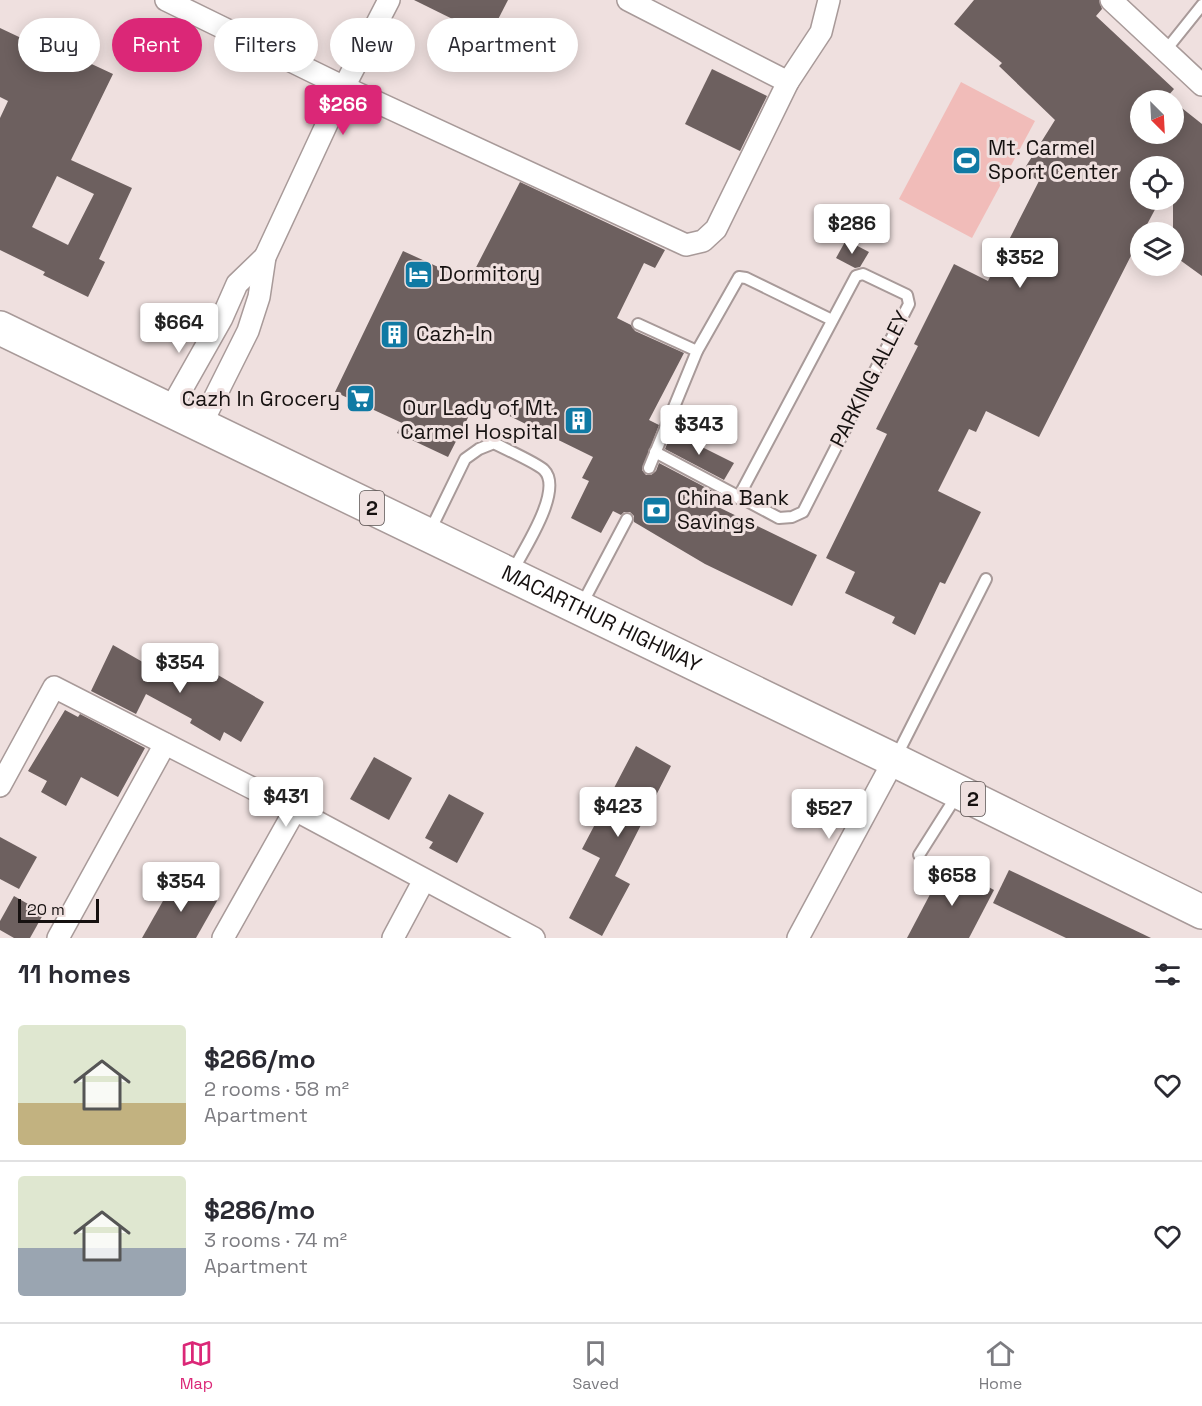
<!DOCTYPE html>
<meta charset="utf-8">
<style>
body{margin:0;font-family:"Space Grotesk",sans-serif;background:#f2f2f3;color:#2b2b33;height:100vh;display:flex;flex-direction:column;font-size:22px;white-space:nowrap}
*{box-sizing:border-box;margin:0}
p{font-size:20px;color:#7c7c81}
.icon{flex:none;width:33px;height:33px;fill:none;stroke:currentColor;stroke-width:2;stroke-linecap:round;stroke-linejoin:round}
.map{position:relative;height:938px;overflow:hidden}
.side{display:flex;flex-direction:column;background:#fff;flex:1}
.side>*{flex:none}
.banner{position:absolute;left:18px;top:18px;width:600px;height:54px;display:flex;gap:12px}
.needle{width:39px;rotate:156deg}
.controls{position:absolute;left:1130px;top:90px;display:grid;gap:12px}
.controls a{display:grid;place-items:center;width:54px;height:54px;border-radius:50%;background:#fff;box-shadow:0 3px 15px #0003;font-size:30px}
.scale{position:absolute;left:18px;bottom:15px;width:81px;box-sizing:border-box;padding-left:6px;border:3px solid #161110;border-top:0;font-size:16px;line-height:21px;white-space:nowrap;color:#161110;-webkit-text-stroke:4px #efe0df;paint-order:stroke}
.price{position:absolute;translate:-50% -51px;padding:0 14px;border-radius:6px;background:#fff;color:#222;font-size:20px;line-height:39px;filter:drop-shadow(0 2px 3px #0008)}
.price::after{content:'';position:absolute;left:50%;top:36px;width:18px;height:14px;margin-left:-9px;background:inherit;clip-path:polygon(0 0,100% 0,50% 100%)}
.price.on{background:#db2777;color:#fff}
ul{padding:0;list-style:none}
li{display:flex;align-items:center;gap:18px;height:150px;padding:0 18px}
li+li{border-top:2px solid #e1e1e2}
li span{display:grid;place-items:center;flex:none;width:168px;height:120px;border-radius:6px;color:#555}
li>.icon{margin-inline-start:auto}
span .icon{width:72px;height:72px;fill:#fffc;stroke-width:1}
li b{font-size:26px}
h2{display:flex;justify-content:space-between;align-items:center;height:72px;padding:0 18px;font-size:26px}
.pill{padding:0 21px;border-radius:27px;background:#fff;box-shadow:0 3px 15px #0003;font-size:21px;line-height:54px}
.pill.on{background:#db2777;color:#fff}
.tab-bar{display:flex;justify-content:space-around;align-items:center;height:84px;border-top:2px solid #e1e1e2;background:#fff;font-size:16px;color:#7c7c81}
.tab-bar a{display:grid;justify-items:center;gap:3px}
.tab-bar .on{color:#db2777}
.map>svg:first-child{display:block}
</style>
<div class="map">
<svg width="1202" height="938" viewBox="0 0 1202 938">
<rect width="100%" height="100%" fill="#efe0df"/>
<!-- green -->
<polygon fill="#f1bcb9" points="961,82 1035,121 972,238 899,199"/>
<!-- building -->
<g fill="#6d605f" fill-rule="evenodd">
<polygon points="414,0 508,0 489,37"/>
<polygon points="974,0 1099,0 1102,9 1096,16 1174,89 1168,96 1173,100 1140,100 1140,134 1173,134 1173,101 1202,124 1202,276 1173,255 1173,166 1140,166 1140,200 1160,200 1143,232 1140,232 1140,238 1039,437 986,411 976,432 969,429 938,491 981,512 945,584 940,582 915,635 892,623 895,617 845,593 855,572 826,558 887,434 876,429 918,346 914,344 954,264 988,281 1039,181 1023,171 1055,120 999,66 1002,63 954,24"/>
<path d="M 0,28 L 36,45 L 38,39 L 113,74 L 71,160 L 132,188 L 99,259 L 105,262 L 88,297 L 43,275 L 45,272 L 0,250 L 0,118 L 8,101 L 0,97 ZM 57,176 L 94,194 L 68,245 L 32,227 Z"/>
<polygon points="712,69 767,96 740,151 685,124"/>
<polygon points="520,182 665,250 655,268 644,263 617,318 631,325 635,331 684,353 649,420 659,425 642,470 646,475 651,475 656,471 659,463 718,494 712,504 817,555 792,606 705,564 634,522 634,516 630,512 624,512 621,515 613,511 601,533 571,518 589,481 582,478 593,457 477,400 448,457 397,433 402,423 335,392 403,251 469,281"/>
<polygon points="846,240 869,252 860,267 855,268 836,258"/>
<polygon points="672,432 734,463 724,480 665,449"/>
<polygon points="113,645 181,684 194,661 264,702 241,742 224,732 220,741 190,723 192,719 146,694 136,714 91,691"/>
<polygon points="65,710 78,717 80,714 145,748 118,797 81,777 66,806 41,792 47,781 28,771"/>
<polygon points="636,746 671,766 615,876 630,884 602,936 569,918 600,858 582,849"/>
<polygon points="374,757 412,778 389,820 350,799"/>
<polygon points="449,794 484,813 457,863 429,848 433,842 425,838"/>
<polygon points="0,837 37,857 19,889 0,879"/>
<polygon points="946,864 994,890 969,938 907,938"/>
<polygon points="1009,870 1151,938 1066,938 993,903"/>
<polygon points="176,878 217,901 196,938 142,938"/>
<polygon points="14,896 44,913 30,938 14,938 0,930 0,921"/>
</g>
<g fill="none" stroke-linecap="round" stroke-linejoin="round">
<defs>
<g id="service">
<polyline points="1166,50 1202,5"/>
<polyline points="638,324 697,351"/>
<polyline points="655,452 779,518 792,517 803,512 909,304 907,295 863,274 856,276 738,498"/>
<polyline points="649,468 697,351 739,277 746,278 832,320"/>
<path d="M 429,533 L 465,459 L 479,449 L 494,443 C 505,449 537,463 544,470 C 564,490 523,551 512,572"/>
<polyline points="581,606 627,519"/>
<polyline points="896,757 986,579"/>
<polyline points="919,855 957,795"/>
</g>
<g id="minor">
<polyline points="166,0 344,87 686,245 703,241 716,229 788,82 821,32 829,0"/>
<polyline points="628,0 788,82"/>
<polyline points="1111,0 1202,85"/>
<polyline points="170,410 222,318 237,284 265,257"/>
<polyline points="201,425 248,331 259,297 265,257 344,87 389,0"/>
<polyline points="0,786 54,687 295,810 534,938"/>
<polyline points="58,938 165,744"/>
<polyline points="223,938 295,810"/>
<polyline points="393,938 424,880"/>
<polyline points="798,938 894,760"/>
</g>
<g id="trunk">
<path id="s1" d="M 0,328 L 894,760 L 1202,912"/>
</g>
</defs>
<!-- service casing -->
<use href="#service" stroke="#a89a99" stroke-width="14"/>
<!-- minor casing -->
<use href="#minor" stroke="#a89a99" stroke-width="24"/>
<!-- trunk casing -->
<use href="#trunk" stroke="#a89a99" stroke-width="36"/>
<!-- service -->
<use href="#service" stroke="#fff" stroke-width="10"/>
<!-- minor -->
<use href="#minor" stroke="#fff" stroke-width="21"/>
<!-- trunk -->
<use href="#trunk" stroke="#fff" stroke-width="33"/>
</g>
<!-- icons -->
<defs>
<symbol id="stadium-square" viewBox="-11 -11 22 22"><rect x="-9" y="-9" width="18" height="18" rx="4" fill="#107aa4" stroke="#efe0df"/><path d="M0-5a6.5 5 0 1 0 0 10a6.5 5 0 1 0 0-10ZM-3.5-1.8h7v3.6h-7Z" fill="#fff"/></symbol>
<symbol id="hotel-square" viewBox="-11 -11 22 22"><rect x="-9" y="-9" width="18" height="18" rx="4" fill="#107aa4" stroke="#efe0df"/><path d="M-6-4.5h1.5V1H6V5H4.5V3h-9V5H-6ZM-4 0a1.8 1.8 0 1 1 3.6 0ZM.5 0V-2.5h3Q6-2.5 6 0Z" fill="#fff"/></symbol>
<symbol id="building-square" viewBox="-11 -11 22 22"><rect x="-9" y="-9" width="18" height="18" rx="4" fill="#107aa4" stroke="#efe0df"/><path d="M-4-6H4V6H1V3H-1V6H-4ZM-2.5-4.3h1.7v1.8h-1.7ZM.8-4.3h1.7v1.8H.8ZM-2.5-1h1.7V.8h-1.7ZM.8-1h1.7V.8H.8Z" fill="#fff"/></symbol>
<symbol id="supermarket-square" viewBox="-11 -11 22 22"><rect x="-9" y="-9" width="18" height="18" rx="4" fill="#107aa4" stroke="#efe0df"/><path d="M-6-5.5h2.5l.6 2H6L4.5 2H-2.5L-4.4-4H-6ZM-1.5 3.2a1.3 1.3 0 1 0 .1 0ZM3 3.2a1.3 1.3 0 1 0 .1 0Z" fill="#fff"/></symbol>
<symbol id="bank-square" viewBox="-11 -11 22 22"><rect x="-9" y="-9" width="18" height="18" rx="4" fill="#107aa4" stroke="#efe0df"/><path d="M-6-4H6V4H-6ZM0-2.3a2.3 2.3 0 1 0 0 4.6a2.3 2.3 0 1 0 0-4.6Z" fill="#fff"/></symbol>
</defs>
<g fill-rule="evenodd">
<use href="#stadium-square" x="950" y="144" width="33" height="33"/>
<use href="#hotel-square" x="402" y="258" width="33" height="33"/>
<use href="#building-square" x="378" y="318" width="33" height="33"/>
<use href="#supermarket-square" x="344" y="382" width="33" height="33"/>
<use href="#building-square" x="562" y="404" width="33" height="33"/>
<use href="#bank-square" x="640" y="494" width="33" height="33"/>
</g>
<g text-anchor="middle" stroke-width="6" stroke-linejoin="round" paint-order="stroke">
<!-- shield labels -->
<g fill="#efe0df" stroke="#574f4e" stroke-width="1.5">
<rect x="360" y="491" width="24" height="34" rx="4.5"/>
<rect x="961" y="782" width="24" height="34" rx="4.5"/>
</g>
<g font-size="20" font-weight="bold" fill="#161110">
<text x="372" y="515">2</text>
<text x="973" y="806">2</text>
</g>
<!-- poi labels -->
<g font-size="21" fill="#161110" stroke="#efe0df" text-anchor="start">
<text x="988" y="155">Mt. Carmel<tspan x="988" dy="24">Sport Center</tspan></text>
<text x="439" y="281">Dormitory</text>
<text x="416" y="341">Cazh-In</text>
<text x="340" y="406" text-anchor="end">Cazh In Grocery</text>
<text x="558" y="415" text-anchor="end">Our Lady of Mt.<tspan x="558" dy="24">Carmel Hospital</tspan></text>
<text x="677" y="505">China Bank<tspan x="677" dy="24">Savings</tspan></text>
</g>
<!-- street labels -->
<g font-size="21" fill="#161110" stroke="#efe0df">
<text transform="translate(870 379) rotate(-63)" y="7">PARKING ALLEY</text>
<text dy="7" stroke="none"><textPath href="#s1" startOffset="668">MACARTHUR HIGHWAY</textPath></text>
</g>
</g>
</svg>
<div class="controls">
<a><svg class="needle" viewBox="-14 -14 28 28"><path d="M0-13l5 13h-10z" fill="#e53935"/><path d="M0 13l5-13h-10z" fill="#7c7c81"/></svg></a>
<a><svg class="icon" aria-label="locate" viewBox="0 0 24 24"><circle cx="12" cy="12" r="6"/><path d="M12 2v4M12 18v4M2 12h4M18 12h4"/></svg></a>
<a><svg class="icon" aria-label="layers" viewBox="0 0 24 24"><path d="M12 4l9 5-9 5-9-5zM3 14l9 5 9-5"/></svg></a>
</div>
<div class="scale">20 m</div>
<b class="price on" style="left:343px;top:136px">$266</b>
<b class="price" style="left:852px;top:255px">$286</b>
<b class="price" style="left:1020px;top:289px">$352</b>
<b class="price" style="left:179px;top:354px">$664</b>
<b class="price" style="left:699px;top:456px">$343</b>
<b class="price" style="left:180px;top:694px">$354</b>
<b class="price" style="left:286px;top:828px">$431</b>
<b class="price" style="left:618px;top:838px">$423</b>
<b class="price" style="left:829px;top:840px">$527</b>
<b class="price" style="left:952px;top:907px">$658</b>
<b class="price" style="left:181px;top:913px">$354</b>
<div class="banner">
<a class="pill">Buy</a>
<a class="pill on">Rent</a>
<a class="pill">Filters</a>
<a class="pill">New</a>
<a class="pill">Apartment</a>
</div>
</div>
<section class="side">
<h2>11 homes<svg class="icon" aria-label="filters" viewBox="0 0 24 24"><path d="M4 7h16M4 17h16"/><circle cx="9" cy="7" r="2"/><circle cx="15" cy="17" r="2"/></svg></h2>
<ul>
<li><span style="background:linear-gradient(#dfe7d0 65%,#c2b280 0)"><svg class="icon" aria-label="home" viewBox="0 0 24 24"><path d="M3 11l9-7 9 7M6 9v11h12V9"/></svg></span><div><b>$266/mo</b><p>2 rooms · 58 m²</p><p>Apartment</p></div><svg class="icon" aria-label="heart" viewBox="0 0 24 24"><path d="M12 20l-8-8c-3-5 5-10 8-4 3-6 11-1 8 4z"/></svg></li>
<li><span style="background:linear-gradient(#dfe7d0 60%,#9aa5b1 0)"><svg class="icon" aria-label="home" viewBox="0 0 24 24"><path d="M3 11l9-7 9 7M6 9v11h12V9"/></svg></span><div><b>$286/mo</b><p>3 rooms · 74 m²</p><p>Apartment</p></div><svg class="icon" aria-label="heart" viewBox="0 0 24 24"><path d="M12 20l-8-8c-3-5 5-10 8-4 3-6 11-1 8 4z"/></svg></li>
</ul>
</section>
<nav class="tab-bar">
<a class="on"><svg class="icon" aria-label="map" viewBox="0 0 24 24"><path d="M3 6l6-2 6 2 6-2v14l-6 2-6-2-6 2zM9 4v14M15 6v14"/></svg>Map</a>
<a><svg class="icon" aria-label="saved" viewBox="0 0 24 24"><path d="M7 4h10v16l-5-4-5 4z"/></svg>Saved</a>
<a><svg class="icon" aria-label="home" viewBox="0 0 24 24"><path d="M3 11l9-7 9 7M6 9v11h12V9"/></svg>Home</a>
</nav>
